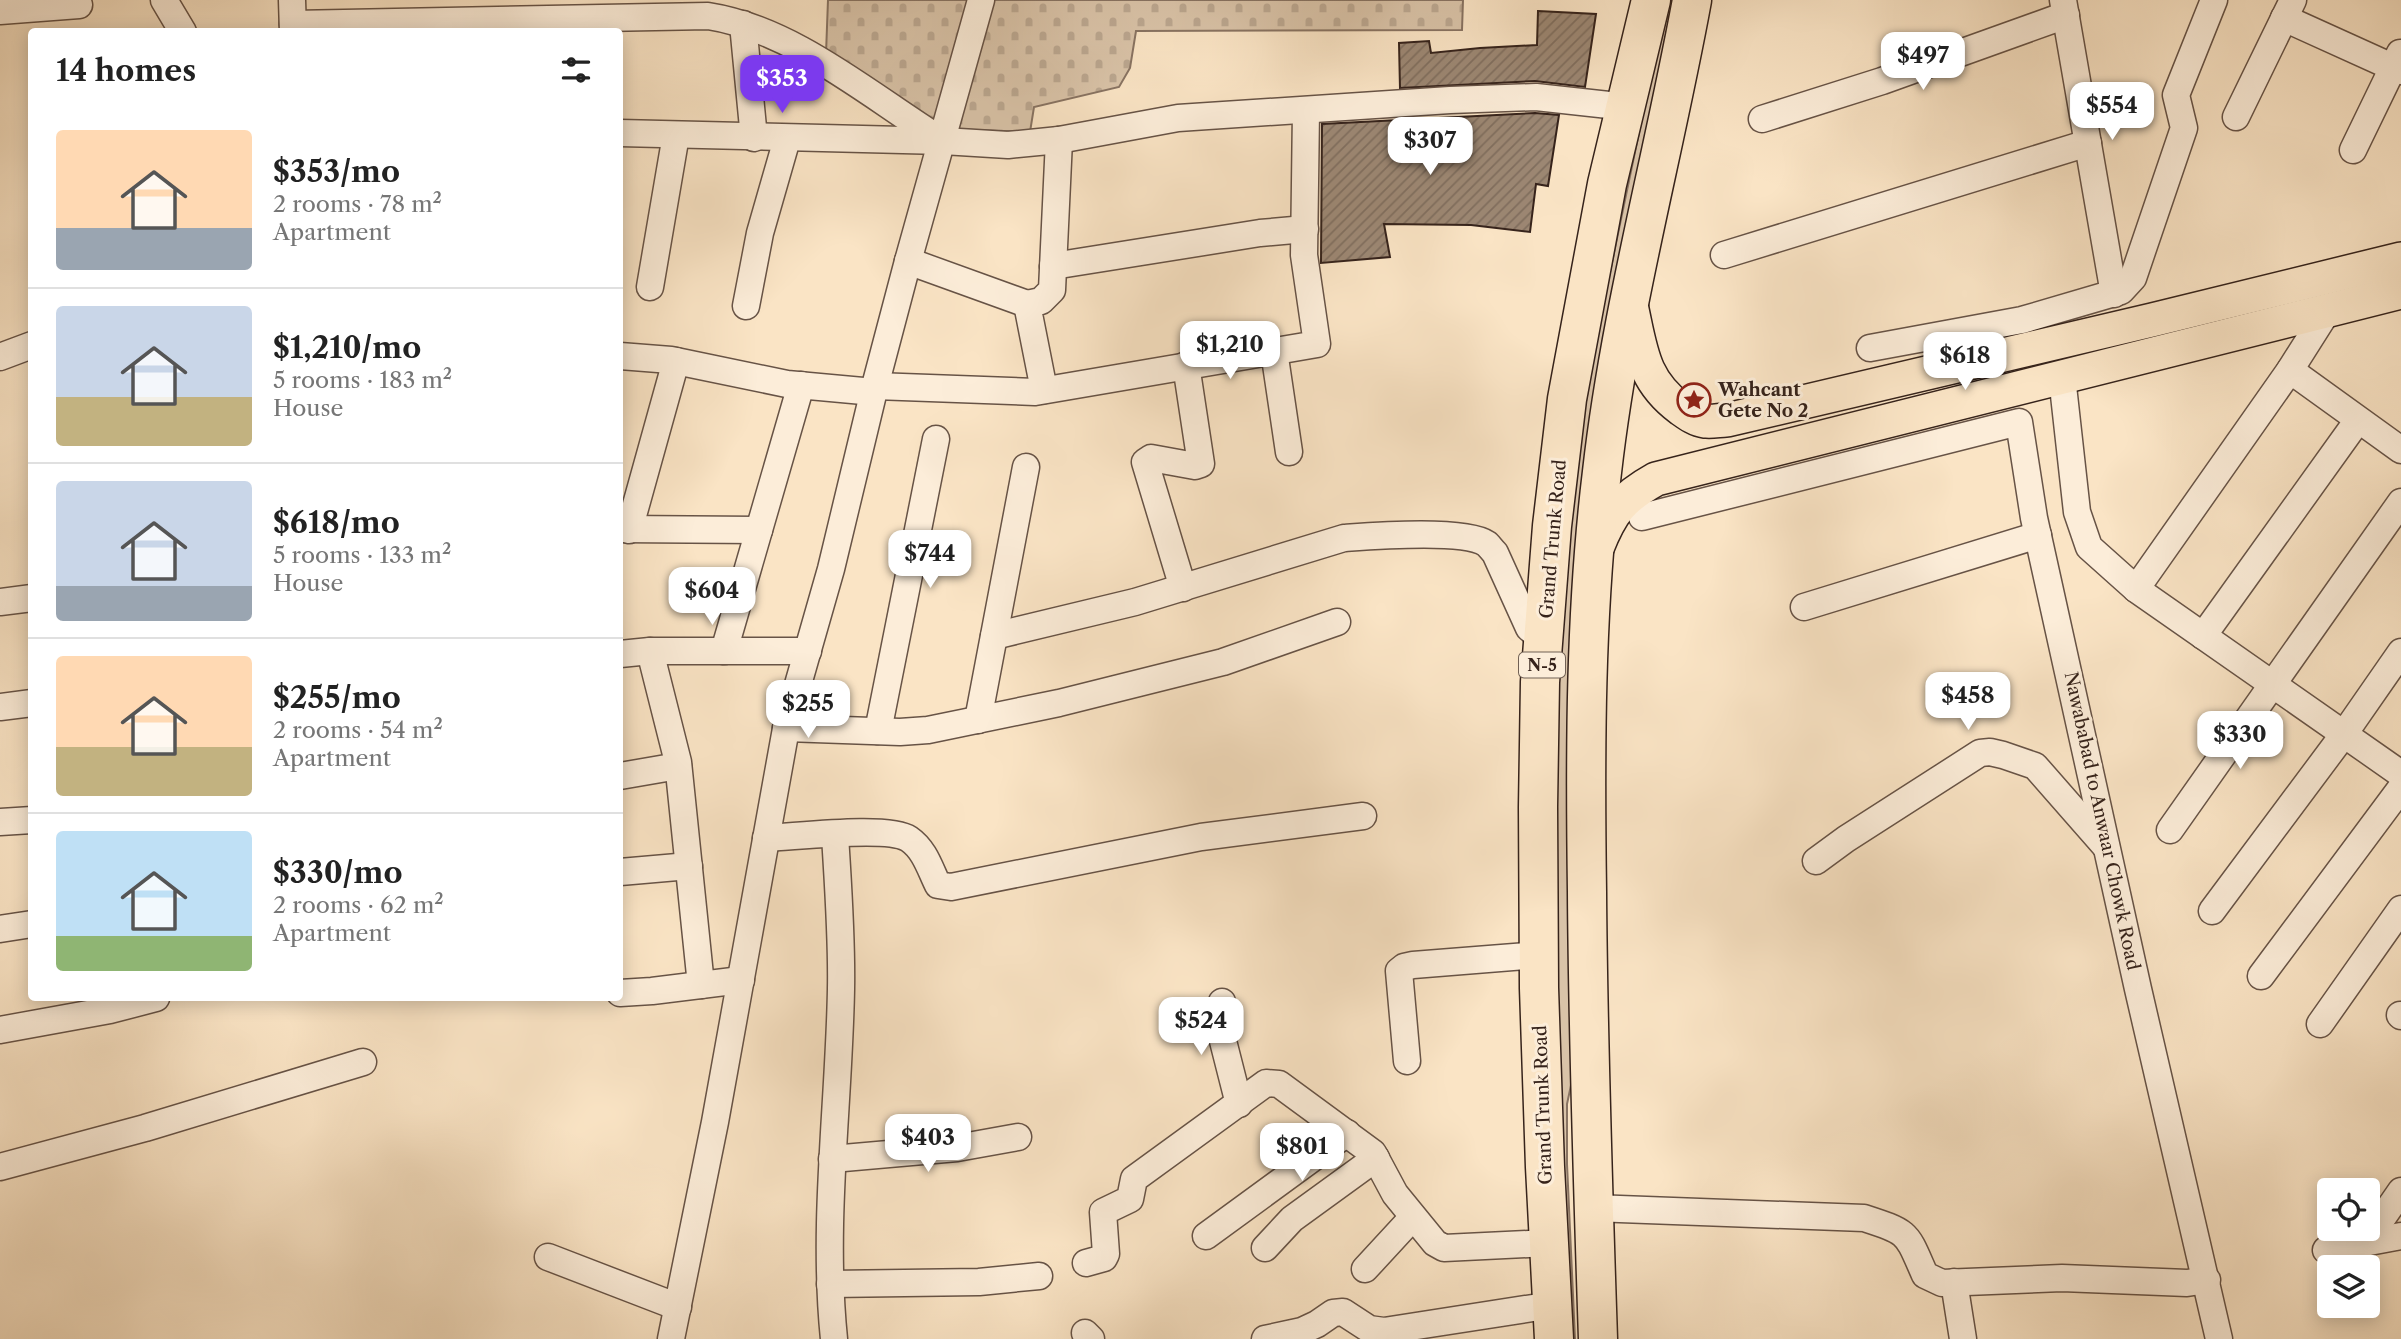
<!DOCTYPE html>
<meta charset="utf-8">
<style>
body{margin:0;font-family:"Libre Caslon Text",serif;background:#f2f2f2;color:#222;height:100vh;display:flex;flex-direction:column;font-size:26px;white-space:nowrap}
*{box-sizing:border-box;margin:0}
p{font-size:23px;color:#767676}
.icon{flex:none;width:38px;height:38px;fill:none;stroke:currentColor;stroke-width:2;stroke-linecap:round;stroke-linejoin:round}
.map{position:relative;flex:1;overflow:hidden}
.drawer{position:absolute;left:28px;top:28px;width:595px;height:973px;display:flex;flex-direction:column;background:#fff;border-radius:7px;box-shadow:0 4px 18px #0003}
.drawer>*{flex:none}
.tools{position:absolute;left:2317px;top:1178px;display:grid;gap:14px}
.tools a{display:grid;place-items:center;width:63px;height:63px;border-radius:7px;background:#fff;box-shadow:0 4px 18px #0003;font-size:35px}
.price{position:absolute;translate:-50% -60px;padding:0 16px;border-radius:14px;background:#fff;color:#222;font-size:23px;line-height:46px;filter:drop-shadow(0 2px 4px #0008)}
.price::after{content:'';position:absolute;left:50%;top:42px;width:21px;height:16px;margin-left:-10px;background:inherit;clip-path:polygon(0 0,100% 0,50% 100%)}
.price.selected{background:#7c3aed;color:#fff}
ul{padding:0;list-style:none}
li{display:flex;align-items:center;gap:21px;height:175px;padding:0 28px}
li+li{border-top:2px solid #e0e0e0}
li span{display:grid;place-items:center;flex:none;width:196px;height:140px;border-radius:7px;color:#555}
li>.icon{margin-inline-start:auto}
span .icon{width:84px;height:84px;fill:#fffc;stroke-width:1}
li b{font-size:30px}
h2{display:flex;justify-content:space-between;align-items:center;height:84px;padding:0 28px;font-size:30px}
.map>svg:first-child{display:block}
</style>
<div class="map">
<svg width="2401" height="1339" viewBox="0 0 2401 1339">
<defs>
<pattern id="cemetery-stones" width="16" height="16" patternUnits="userSpaceOnUse" patternTransform="scale(1.75)"><rect width="16" height="16" fill="#d9c3a8"/><path d="M2 7V4a2 2 0 0 1 4 0v3zM10 15v-3a2 2 0 0 1 4 0v3z" fill="#bba790"/></pattern>
<pattern id="building-hatch" width="6" height="6" patternUnits="userSpaceOnUse" patternTransform="scale(1.75)"><rect width="6" height="6" fill="#9c8773"/><path d="M-1 1l2-2M0 6l6-6M5 7l2-2" fill="none" stroke="#806e5e"/></pattern>
</defs>
<rect width="100%" height="100%" fill="#fae4c5"/>
<filter id="stains"><feTurbulence type="fractalNoise" baseFrequency=".00286" numOctaves="4"/><feColorMatrix values="0 0 0 0 .2 0 0 0 0 .09 0 0 0 0 .02 0 0 0 .5 -.17"/></filter>
<radialGradient id="worn" r=".72"><stop offset=".6" stop-color="#630" stop-opacity="0"/><stop offset="1" stop-color="#630" stop-opacity=".3"/></radialGradient>
<!-- grass -->
<polygon fill="#d9c3a8" stroke="#887362" stroke-width="2" points="1673,10 1629,253 1574,1071 1567,1104 1567,1164 1575,1339 1562,1339 1547,802 1564,524 1604,301 1661,27"/>
<!-- cemetery -->
<polygon fill="url(#cemetery-stones)" stroke="#887362" stroke-width="2" points="828,0 1463,0 1462,30 1136,31 1130,68 1119,87 1034,107 1030,132 947,129 826,54"/>
<!-- building -->
<g fill="url(#building-hatch)" stroke="#36231b" stroke-width="2">
<polygon points="1538,11 1596,14 1585,87 1535,81 1400,88 1399,43 1429,41 1431,53 1480,48 1537,45"/>
<polygon points="1535,113 1559,115 1548,186 1536,184 1530,232 1471,225 1384,224 1390,257 1321,263 1322,124"/>
</g>
<g fill="none" stroke-linecap="round" stroke-linejoin="round">
<defs>
<g id="minor">
<polyline points="164,0 183,32"/>
<polyline points="292,0 293,32"/>
<polyline points="2063,0 2114,294"/>
<polyline points="0,11 79,5"/>
<polyline points="2284,18 2401,71"/>
<path d="M 293,24 L 708,16 C 793,29 870,96 941,140"/>
<polyline points="743,24 754,138"/>
<polyline points="2236,117 2293,0"/>
<polyline points="1762,119 1882,81 2066,15"/>
<polyline points="620,133 943,141 1008,145 1059,140 1178,118 1450,100 1536,97 1627,107"/>
<polyline points="2353,150 2400,53"/>
<polyline points="1724,255 2088,143"/>
<polyline points="908,261 1027,304"/>
<polyline points="1053,266 1260,233 1305,229"/>
<polyline points="650,287 676,135"/>
<polyline points="746,306 760,233 787,139"/>
<polyline points="1870,348 2022,320 2121,291 2133,278 2184,128 2176,95 2214,0"/>
<polyline points="1274,351 1289,452"/>
<polyline points="620,356 671,360 787,384 874,392"/>
<polyline points="0,357 32,345"/>
<polyline points="2290,370 2401,450"/>
<polyline points="2062,377 2077,512 2089,547 2136,589 2401,774"/>
<polyline points="875,386 1035,392 1317,344 1304,255 1306,111"/>
<polyline points="1044,390 1027,304 1041,301 1052,290 1059,140"/>
<polyline points="1642,517 2019,422 2034,518 2138,989 2219,1339"/>
<polyline points="620,529 759,530"/>
<polyline points="629,530 676,361"/>
<polyline points="1183,588 1145,462 1151,458 1195,466 1201,464 1186,365"/>
<polyline points="2136,589 2290,370 2328,310"/>
<polyline points="0,602 32,598"/>
<polyline points="1804,607 2038,535"/>
<path d="M 994,636 L 1135,602 L 1344,538 C 1373,536 1465,529 1487,544 C 1490,547 1492,550 1495,553 L 1529,628 L 1544,640"/>
<polyline points="2203,636 2358,420"/>
<polyline points="650,651 678,762 701,985"/>
<polyline points="724,651 801,385"/>
<polyline points="620,654 650,651 808,651"/>
<polyline points="0,707 32,703"/>
<polyline points="978,720 1026,467"/>
<polyline points="786,728 900,732 928,730 1059,703 1223,662 1337,622"/>
<polyline points="878,731 936,439"/>
<polyline points="620,776 678,766"/>
<polyline points="0,822 32,820"/>
<polyline points="2170,830 2401,502"/>
<path d="M 766,838 C 795,837 888,825 909,839 C 925,850 930,869 938,885 L 951,887 L 1201,837 L 1363,816"/>
<polyline points="1816,861 1846,839 1980,753 1990,752 2003,755 2035,766 2106,847"/>
<polyline points="620,872 689,866"/>
<polyline points="2212,911 2344,734 2401,652"/>
<polyline points="0,929 32,924"/>
<polyline points="2261,976 2401,788"/>
<polyline points="620,993 652,991 741,980"/>
<polyline points="1222,1002 1222,1037 1239,1104"/>
<polyline points="2400,1015 2401,1016"/>
<polyline points="2320,1024 2401,909"/>
<polyline points="0,1030 110,1010 156,998"/>
<polyline points="1407,1061 1399,971 1404,967 1413,965 1539,955"/>
<polyline points="832,1159 957,1148 1018,1137"/>
<polyline points="0,1167 145,1128 363,1062"/>
<path d="M 1593,1208 L 1864,1218 C 1910,1233 1906,1232 1925,1275 L 1942,1283 L 2062,1278 L 2187,1283 L 2207,1280"/>
<polyline points="1206,1236 1347,1133"/>
<polyline points="2365,1243 2401,1191"/>
<polyline points="1265,1248 1292,1219 1376,1158"/>
<polyline points="2326,1250 2401,1236"/>
<polyline points="548,1257 678,1307"/>
<polyline points="1086,1263 1104,1258 1106,1254 1103,1212 1130,1199 1134,1179 1266,1083 1279,1084 1373,1153 1395,1194 1435,1243 1444,1248 1549,1243"/>
<polyline points="1365,1269 1413,1217"/>
<polyline points="1954,1282 1963,1339"/>
<polyline points="830,1284 979,1282 1039,1276"/>
<polyline points="1085,1333 1091,1339"/>
<polyline points="671,1339 715,1122 787,723 831,569 875,386 908,261 981,0"/>
<path d="M 834,1339 C 822,1222 839,1105 841,989 C 842,937 838,886 835,835"/>
<polyline points="1265,1339 1302,1331 1317,1324 1333,1313 1343,1312 1369,1329 1384,1331 1552,1305"/>
</g>
<g id="major">
<path d="M 1631,305 C 1641,350 1642,380 1681,409 C 1688,414 1696,420 1705,421 C 1712,422 1720,420 1727,420 L 2152,320 L 2401,259"/>
<path d="M 1597,548 C 1611,512 1622,498 1656,479 L 2401,292"/>
</g>
<g id="highway">
<polyline points="1554,1339 1545,1167 1539,988 1538,807 1540,682 1552,526 1567,399 1607,184 1651,0"/>
<path d="M 1598,1339 C 1593,1190 1588,1041 1587,892 C 1585,752 1585,611 1602,472 C 1620,313 1663,158 1692,0"/>
</g>
</defs>
<!-- minor casing -->
<use href="#minor" stroke="#675346" stroke-width="29"/>
<!-- major casing -->
<use href="#major" stroke="#36231b" stroke-width="36"/>
<!-- highway casing -->
<use href="#highway" stroke="#36231b" stroke-width="41"/>
<!-- minor -->
<use href="#minor" stroke="#fcedd9" stroke-width="26"/>
<!-- major -->
<use href="#major" stroke="#fae4c5" stroke-width="33"/>
<!-- highway -->
<use href="#highway" stroke="#fae4c5" stroke-width="38"/>
</g>
<!-- icons -->
<defs>
<symbol id="sight-ring" viewBox="-11 -11 22 22"><circle r="9.5" fill="#fcedd9" stroke="#8f2418" stroke-width="1.5"/><path d="M0-6L1.8-2.2L6-1.7L2.9 1.2L3.7 5.4L0 3.3L-3.7 5.4L-2.9 1.2L-6-1.7L-1.8-2.2Z" fill="#8f2418"/></symbol>
</defs>
<g fill-rule="evenodd">
<use href="#sight-ring" x="1675" y="381" width="38" height="38"/>
</g>
<g text-anchor="middle" stroke-width="6" stroke-linejoin="round" paint-order="stroke">
<!-- shield labels -->
<rect fill="#fcedd9" stroke="#716054" stroke-width="2" x="1519" y="652.5" width="46" height="25" rx="5"/>
<g font-size="16" font-weight="bold" fill="#36231b">
<text x="1542" y="671">N-5</text>
</g>
<!-- poi labels -->
<g font-size="18" font-weight="bold" fill="#36231b" stroke="#fcedd9" text-anchor="start">
<text x="1718" y="396">Wahcant<tspan x="1718" dy="21">Gete No 2</tspan></text>
</g>
<!-- street labels -->
<g font-size="18" fill="#36231b" stroke="#fcedd9">
<text transform="translate(1553 539) rotate(-85)" y="6">Grand Trunk Road</text>
<text transform="translate(2102 821) rotate(78)" y="6">Nawababad to Anwaar Chowk Road</text>
<text transform="translate(1543 1105) rotate(-92)" y="6">Grand Trunk Road</text>
</g>
</g>
<rect width="100%" height="100%" filter="url(#stains)"/>
<rect width="100%" height="100%" fill="url(#worn)"/>
</svg>
<div class="tools">
<a><svg class="icon" aria-label="locate" viewBox="0 0 24 24"><circle cx="12" cy="12" r="6"/><path d="M12 2v4M12 18v4M2 12h4M18 12h4"/></svg></a>
<a><svg class="icon" aria-label="layers" viewBox="0 0 24 24"><path d="M12 4l9 5-9 5-9-5zM3 14l9 5 9-5"/></svg></a>
</div>
<b class="price" style="left:1923px;top:92px">$497</b>
<b class="price selected" style="left:782px;top:115px">$353</b>
<b class="price" style="left:2112px;top:142px">$554</b>
<b class="price" style="left:1430px;top:177px">$307</b>
<b class="price" style="left:1230px;top:381px">$1,210</b>
<b class="price" style="left:1965px;top:392px">$618</b>
<b class="price" style="left:930px;top:590px">$744</b>
<b class="price" style="left:712px;top:627px">$604</b>
<b class="price" style="left:1968px;top:732px">$458</b>
<b class="price" style="left:808px;top:740px">$255</b>
<b class="price" style="left:2240px;top:771px">$330</b>
<b class="price" style="left:1201px;top:1057px">$524</b>
<b class="price" style="left:928px;top:1174px">$403</b>
<b class="price" style="left:1302px;top:1183px">$801</b>
<section class="drawer">
<h2>14 homes<svg class="icon" aria-label="filters" viewBox="0 0 24 24"><path d="M4 7h16M4 17h16"/><circle cx="9" cy="7" r="2"/><circle cx="15" cy="17" r="2"/></svg></h2>
<ul>
<li><span style="background:linear-gradient(#ffd9b3 70%,#9aa5b1 0)"><svg class="icon" aria-label="home" viewBox="0 0 24 24"><path d="M3 11l9-7 9 7M6 9v11h12V9"/></svg></span><div><b>$353/mo</b><p>2 rooms · 78 m²</p><p>Apartment</p></div></li>
<li><span style="background:linear-gradient(#c9d6e8 65%,#c2b280 0)"><svg class="icon" aria-label="home" viewBox="0 0 24 24"><path d="M3 11l9-7 9 7M6 9v11h12V9"/></svg></span><div><b>$1,210/mo</b><p>5 rooms · 183 m²</p><p>House</p></div></li>
<li><span style="background:linear-gradient(#c9d6e8 75%,#9aa5b1 0)"><svg class="icon" aria-label="home" viewBox="0 0 24 24"><path d="M3 11l9-7 9 7M6 9v11h12V9"/></svg></span><div><b>$618/mo</b><p>5 rooms · 133 m²</p><p>House</p></div></li>
<li><span style="background:linear-gradient(#ffd9b3 65%,#c2b280 0)"><svg class="icon" aria-label="home" viewBox="0 0 24 24"><path d="M3 11l9-7 9 7M6 9v11h12V9"/></svg></span><div><b>$255/mo</b><p>2 rooms · 54 m²</p><p>Apartment</p></div></li>
<li><span style="background:linear-gradient(#bfe0f5 75%,#8fb573 0)"><svg class="icon" aria-label="home" viewBox="0 0 24 24"><path d="M3 11l9-7 9 7M6 9v11h12V9"/></svg></span><div><b>$330/mo</b><p>2 rooms · 62 m²</p><p>Apartment</p></div></li>
</ul>
</section>
</div>
